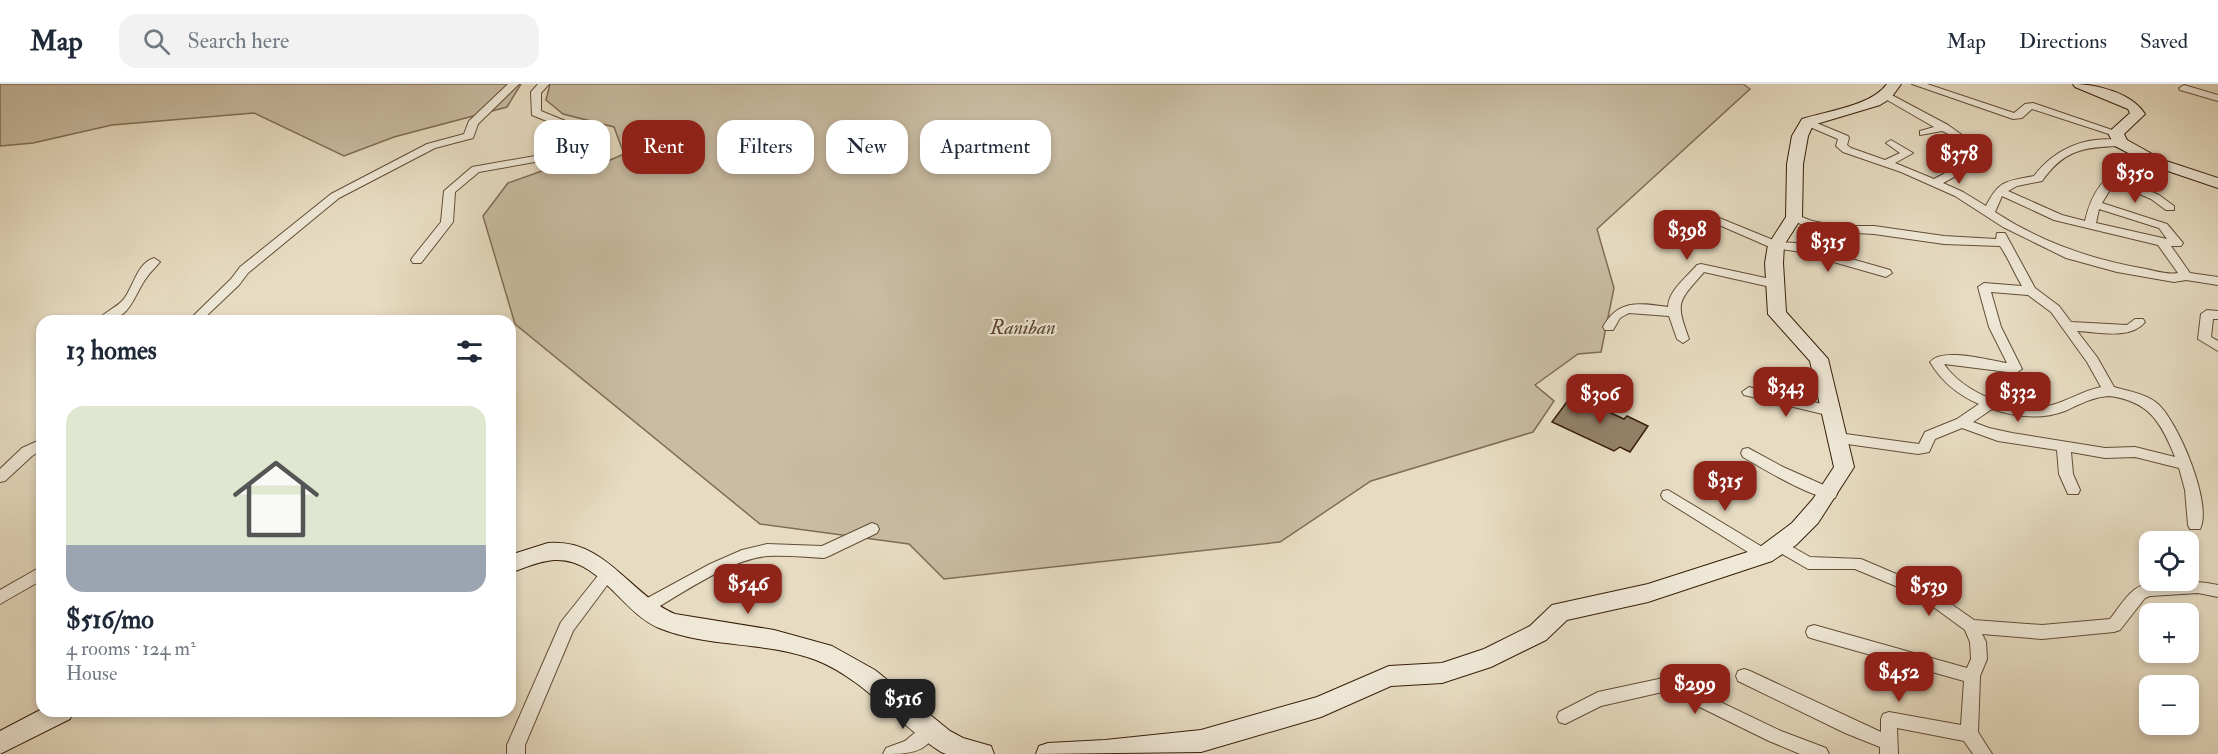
<!DOCTYPE html>
<meta charset="utf-8">
<style>
body{margin:0;font-family:"IM FELL Double Pica",serif;background:#f2f2f3;color:#1f2937;height:100vh;display:flex;flex-direction:column;font-size:22px;white-space:nowrap}
*{box-sizing:border-box;margin:0}
p{font-size:20px;color:#747a83}
.icon{flex:none;width:33px;height:33px;fill:none;stroke:currentColor;stroke-width:2;stroke-linecap:round;stroke-linejoin:round}
.map{position:relative;flex:1;overflow:hidden}
.details{position:absolute;left:36px;top:231px;width:480px;height:402px;display:flex;flex-direction:column;background:#fff;border-radius:18px;box-shadow:0 3px 9px #0003}
.details>*{flex:none}
.top-card{position:absolute;left:534px;top:36px;width:570px;height:54px;display:flex;gap:12px}
.buttons{position:absolute;left:2139px;top:447px;display:grid;gap:12px}
.buttons a{display:grid;place-items:center;width:60px;height:60px;border-radius:12px;background:#fff;box-shadow:0 3px 9px #0003;font-size:30px}
.price{position:absolute;translate:-50% -51px;padding:0 14px;border-radius:12px;background:#8f2418;color:#fff;font-size:20px;line-height:39px;filter:drop-shadow(0 2px 3px #0008)}
.price::after{content:'';position:absolute;left:50%;top:36px;width:18px;height:14px;margin-left:-9px;background:inherit;clip-path:polygon(0 0,100% 0,50% 100%)}
.price.on{background:#222;color:#fff}
ul{padding:0;list-style:none}
li{display:grid;align-content:center;gap:12px;height:318px;padding:0 30px}
li+li{border-top:2px solid #e0e1e3}
li span{display:grid;place-items:center;height:186px;border-radius:18px;color:#555}
li>.icon{margin-inline-start:auto}
span .icon{width:108px;height:108px;fill:#fffc;stroke-width:1}
li b{font-size:26px}
h2{display:flex;justify-content:space-between;align-items:center;height:72px;padding:0 30px;font-size:26px}
.chip{padding:0 21px;border-radius:18px;background:#fff;box-shadow:0 3px 9px #0003;font-size:21px;line-height:54px}
.chip.on{background:#8f2418;color:#fff}
header{display:flex;align-items:center;gap:36px;box-sizing:border-box;height:84px;padding:0 30px;background:#fff;border-bottom:2px solid #e0e1e3}
header strong{font-size:28px}
nav{display:flex;gap:33px;margin-inline-start:auto;font-size:21px}
.search{width:420px;height:54px;background:#f2f2f3;display:flex;align-items:center;gap:15px;box-sizing:border-box;padding:0 21px;border-radius:18px;color:#747a83;font-size:22px}
.map>svg:first-child{display:block}
</style>
<header>
<strong>Map</strong>
<div class="search"><svg class="icon" aria-label="search" viewBox="0 0 24 24"><circle cx="10" cy="10" r="6"/><path d="M15 15l6 6"/></svg>Search here</div>
<nav><a>Map</a><a>Directions</a><a>Saved</a></nav>
</header>
<div class="map">
<svg width="2218" height="670" viewBox="0 0 2218 670">
<rect width="100%" height="100%" fill="#e7dcc2"/>
<filter id="stains"><feTurbulence type="fractalNoise" baseFrequency=".00333" numOctaves="4"/><feColorMatrix values="0 0 0 0 .2 0 0 0 0 .09 0 0 0 0 .02 0 0 0 .5 -.17"/></filter>
<radialGradient id="worn" r=".72"><stop offset=".6" stop-color="#630" stop-opacity="0"/><stop offset="1" stop-color="#630" stop-opacity=".3"/></radialGradient>
<!-- green -->
<g fill="#c9bca3" stroke="#806d56" stroke-width="1.5">
<polygon points="0,0 521,0 507,23 394,53 344,72 254,29 112,41 33,59 0,62"/>
<polygon points="550,0 1743,0 1750,5 1597,145 1614,204 1601,268 1578,270 1535,301 1554,317 1533,348 1371,397 1280,458 944,495 909,460 760,440 515,240 483,132 508,99 553,83 587,86 624,70 614,43 563,30 546,16"/>
</g>
<!-- building -->
<polygon fill="#938169" stroke="#371e09" stroke-width="1.5" points="1572,311 1624,335 1627,332 1648,342 1630,368 1620,363 1614,367 1552,338"/>
<g fill="none" stroke-linecap="round" stroke-linejoin="round">
<defs>
<g id="street">
<polygon points="508,0 519,0 478,40 473,54 435,64 339,114 248,189 239,201 201,237 188,237 231,195 240,183 331,110 427,60 464,50 469,37"/>
<polygon points="538,0 549,0 541,9 541,27 585,45 592,63 591,65 552,75 479,88 455,108 453,138 421,179 413,179 411,176 413,173 441,138 444,107 472,83 552,69 581,61 576,49 532,31 531,8"/>
<polygon points="1912,0 1927,0 2014,29 2025,20 2033,19 2121,49 2120,51 2112,51 2032,25 2022,34 2013,35"/>
<polygon points="2184,1 2218,11 2218,17 2180,6 2179,4"/>
<polygon points="1886,8 1948,41 1962,51 1957,54 1942,47 1920,51 1920,47 1934,43 1882,13 1882,9"/>
<path d="M 1807,35 L 1848,52 L 1849,54 L 1847,61 L 1851,64 L 1885,76 L 1900,69 L 1886,59 L 1891,56 L 1913,69 L 1895,79 L 1934,95 L 1968,77 L 1976,77 L 1976,81 L 1943,99 L 1963,108 L 1986,122 C 1999,96 2007,97 2034,92 C 2055,64 2089,50 2124,57 L 2125,59 L 2120,62 C 2083,63 2064,66 2042,97 L 2017,102 L 2008,107 L 2062,131 L 2085,137 C 2092,108 2102,93 2130,80 C 2137,76 2145,72 2153,73 L 2153,77 L 2120,94 L 2159,111 L 2174,122 L 2174,126 L 2166,126 L 2151,115 L 2114,99 L 2102,119 L 2167,140 L 2183,159 L 2181,162 L 2171,162 L 2190,189 L 2218,193 L 2218,201 L 2186,196 L 2174,198 L 2117,188 L 2066,174 L 2003,143 L 1955,112 L 1901,88 L 1843,68 L 1836,62 L 1838,55 L 1803,40 L 1803,36 ZM 2002,112 L 2054,136 L 2158,161 L 2178,189 C 2168,191 2156,187 2146,185 C 2092,176 2041,158 1995,128 ZM 2099,125 L 2159,144 L 2167,155 L 2096,139 Z"/>
<polygon points="1707,129 1778,158 1796,159 1890,186 1892,189 1886,193 1795,167 1772,164 1703,134 1701,132"/>
<path d="M 1794,130 L 1812,137 L 1838,142 L 1874,142 L 1944,152 L 1996,155 L 1997,149 L 2005,149 L 2035,204 L 2059,222 L 2071,238 L 2127,241 L 2135,235 L 2143,235 L 2145,238 C 2130,256 2099,248 2077,247 L 2097,273 L 2114,303 C 2128,307 2147,310 2158,320 C 2178,338 2213,420 2200,445 L 2190,445 L 2188,441 L 2185,406 L 2179,384 L 2135,373 L 2105,374 L 2071,368 L 2073,390 L 2080,406 L 2078,410 L 2068,410 L 2059,390 L 2057,366 L 1998,357 L 1962,344 L 1935,355 L 1929,368 L 1918,370 L 1833,358 L 1831,354 L 1838,349 L 1919,360 L 1925,348 L 1957,335 L 1979,320 C 1958,311 1942,298 1930,278 C 1942,263 1988,276 2007,279 L 1989,243 L 1978,203 L 1984,199 L 2022,202 C 2014,189 2009,175 2000,162 L 1944,160 L 1874,150 L 1838,148 L 1805,142 L 1790,135 L 1790,131 ZM 1991,208 L 2028,211 L 2051,228 L 2087,278 L 2101,303 C 2082,307 2066,318 2048,322 C 2013,330 1963,308 1944,280 L 2016,289 L 2022,285 L 2001,243 ZM 2109,312 C 2149,317 2161,338 2175,373 L 2135,363 L 2105,364 L 2012,349 L 1989,344 L 1973,338 L 1992,325 C 2016,333 2041,336 2065,327 C 2080,320 2093,313 2109,312 Z"/>
<path d="M 154,174 L 160,178 C 156,183 151,187 147,193 C 131,215 132,237 97,237 C 104,228 116,224 123,216 C 134,203 136,180 154,174 Z"/>
<path d="M 1701,180 L 1775,196 L 1781,200 L 1775,204 L 1704,188 C 1678,218 1675,217 1689,255 L 1683,259 L 1677,255 L 1669,232 L 1629,229 L 1620,234 L 1613,246 L 1605,246 L 1603,243 C 1618,215 1639,219 1668,223 C 1669,206 1686,194 1697,181 Z"/>
<polygon points="2207,226 2218,227 2218,235 2213,235 2211,253 2218,257 2218,267 2198,255 2201,230"/>
<polygon points="1749,303 1831,322 1838,327 1831,332 1744,311 1742,308"/>
<polygon points="42,355 42,366 32,372 5,397 0,398 0,385 22,364"/>
<path d="M 1748,364 L 1783,383 L 1835,406 L 1837,410 L 1835,414 C 1820,419 1758,382 1743,373 L 1741,369 L 1743,365 Z"/>
<polygon points="1668,406 1769,467 1771,471 1769,475 1764,477 1759,475 1663,415 1661,411 1663,407"/>
<path d="M 872,439 L 877,441 L 879,445 L 877,449 L 829,472 L 824,474 C 806,473 786,471 768,472 C 733,474 681,510 650,528 L 645,529 L 640,528 L 637,523 L 640,518 L 710,480 L 742,466 L 767,460 L 822,462 Z"/>
<path d="M 1782,457 L 1810,473 L 1861,475 L 1927,503 L 1974,536 L 2042,541 L 2110,535 C 2117,526 2125,513 2134,506 C 2150,493 2199,497 2218,501 L 2218,513 L 2198,509 L 2150,512 L 2145,514 L 2120,546 L 2114,548 L 2042,555 L 1982,550 L 1986,558 L 1987,575 L 1980,592 L 1978,648 L 1992,670 L 1973,670 L 1964,657 L 1897,644 L 1898,670 L 1880,670 L 1880,663 L 1845,649 L 1738,597 L 1736,592 L 1738,587 L 1744,585 L 1750,587 L 1881,648 L 1881,635 L 1883,630 L 1889,628 L 1961,641 L 1964,597 L 1814,555 L 1808,553 L 1806,548 L 1808,543 L 1814,541 L 1967,584 L 1971,575 L 1970,558 L 1965,546 L 1917,511 L 1855,485 L 1808,485 L 1777,467 L 1775,463 L 1777,459 Z"/>
<polygon points="42,482 42,496 0,520 0,506"/>
<polygon points="609,482 614,484 617,488 573,547 525,661 525,670 507,670 507,661 561,538 604,484"/>
<polygon points="1668,593 1781,647 1826,664 1829,670 1800,670 1769,657 1667,607 1601,622 1565,640 1559,638 1557,633 1559,628 1598,608"/>
<path d="M 929,639 L 935,642 L 937,647 C 926,670 907,670 883,670 L 886,664 L 905,657 L 923,642 Z"/>
</g>
<g id="secondary">
<path d="M 1887,0 L 1901,0 L 1891,14 L 1880,21 L 1813,41 L 1808,52 L 1803,80 L 1802,133 L 1784,161 L 1783,179 L 1786,228 L 1828,275 L 1854,383 L 1818,439 L 1796,461 L 1772,477 L 1648,518 L 1567,536 L 1546,556 L 1491,583 L 1442,599 L 1391,602 L 1321,633 L 1201,668 L 1036,670 L 1039,662 L 1048,659 L 1105,656 L 1201,646 L 1317,613 L 1389,582 L 1442,579 L 1484,565 L 1530,542 L 1552,521 L 1648,500 L 1757,465 L 1792,439 L 1813,415 L 1834,383 L 1810,277 L 1768,230 L 1765,179 L 1768,161 L 1786,133 L 1787,80 L 1792,52 L 1802,35 C 1827,27 1871,22 1887,0 Z"/>
<path d="M 2073,0 C 2097,0 2132,9 2145,30 L 2124,50 L 2127,56 L 2163,76 L 2218,94 L 2218,104 L 2153,82 L 2115,62 L 2108,49 L 2130,29 L 2128,25 L 2075,3 Z"/>
<path d="M 548,459 C 605,454 629,510 675,530 L 774,546 L 832,562 L 875,586 L 950,647 L 963,654 L 991,662 L 994,670 L 946,670 L 941,668 C 897,640 866,596 816,576 C 766,557 708,564 659,544 C 621,528 599,473 554,476 C 539,477 524,484 510,489 L 510,471 Z"/>
<polygon points="42,625 42,627 73,627 70,635 0,670 0,647"/>
</g>
</defs>
<!-- street casing -->
<use href="#street" stroke="#634e37" stroke-width="2"/>
<!-- secondary casing -->
<use href="#secondary" stroke="#371e09" stroke-width="2"/>
<!-- street -->
<use href="#street" fill="#efe8d7" fill-rule="evenodd"/>
<!-- secondary -->
<use href="#secondary" fill="#efe8d7" fill-rule="evenodd"/>
</g>
<g text-anchor="middle" stroke-width="4.5" stroke-linejoin="round" paint-order="stroke">
<!-- park labels -->
<g font-size="20" font-style="italic" fill="#5c4630" stroke="#efe8d7">
<text x="1023" y="250">Raniban</text>
</g>
</g>
<rect width="100%" height="100%" filter="url(#stains)"/>
<rect width="100%" height="100%" fill="url(#worn)"/>
</svg>
<div class="buttons">
<a><svg class="icon" aria-label="locate" viewBox="0 0 24 24"><circle cx="12" cy="12" r="6"/><path d="M12 2v4M12 18v4M2 12h4M18 12h4"/></svg></a>
<a>+</a>
<a>−</a>
</div>
<b class="price" style="left:1959px;top:101px">$378</b>
<b class="price" style="left:2135px;top:120px">$350</b>
<b class="price" style="left:1687px;top:177px">$398</b>
<b class="price" style="left:1828px;top:189px">$315</b>
<b class="price" style="left:1786px;top:334px">$343</b>
<b class="price" style="left:2018px;top:339px">$332</b>
<b class="price" style="left:1600px;top:341px">$306</b>
<b class="price" style="left:1725px;top:428px">$315</b>
<b class="price" style="left:748px;top:531px">$546</b>
<b class="price" style="left:1929px;top:533px">$539</b>
<b class="price" style="left:1899px;top:619px">$452</b>
<b class="price" style="left:1695px;top:631px">$299</b>
<b class="price on" style="left:903px;top:646px">$516</b>
<div class="top-card">
<a class="chip">Buy</a>
<a class="chip on">Rent</a>
<a class="chip">Filters</a>
<a class="chip">New</a>
<a class="chip">Apartment</a>
</div>
<section class="details">
<h2>13 homes<svg class="icon" aria-label="filters" viewBox="0 0 24 24"><path d="M4 7h16M4 17h16"/><circle cx="9" cy="7" r="2"/><circle cx="15" cy="17" r="2"/></svg></h2>
<ul>
<li><span style="background:linear-gradient(#dfe7d0 75%,#9aa5b1 0)"><svg class="icon" aria-label="home" viewBox="0 0 24 24"><path d="M3 11l9-7 9 7M6 9v11h12V9"/></svg></span><div><b>$516/mo</b><p>4 rooms · 124 m²</p><p>House</p></div></li>
</ul>
</section>
</div>
